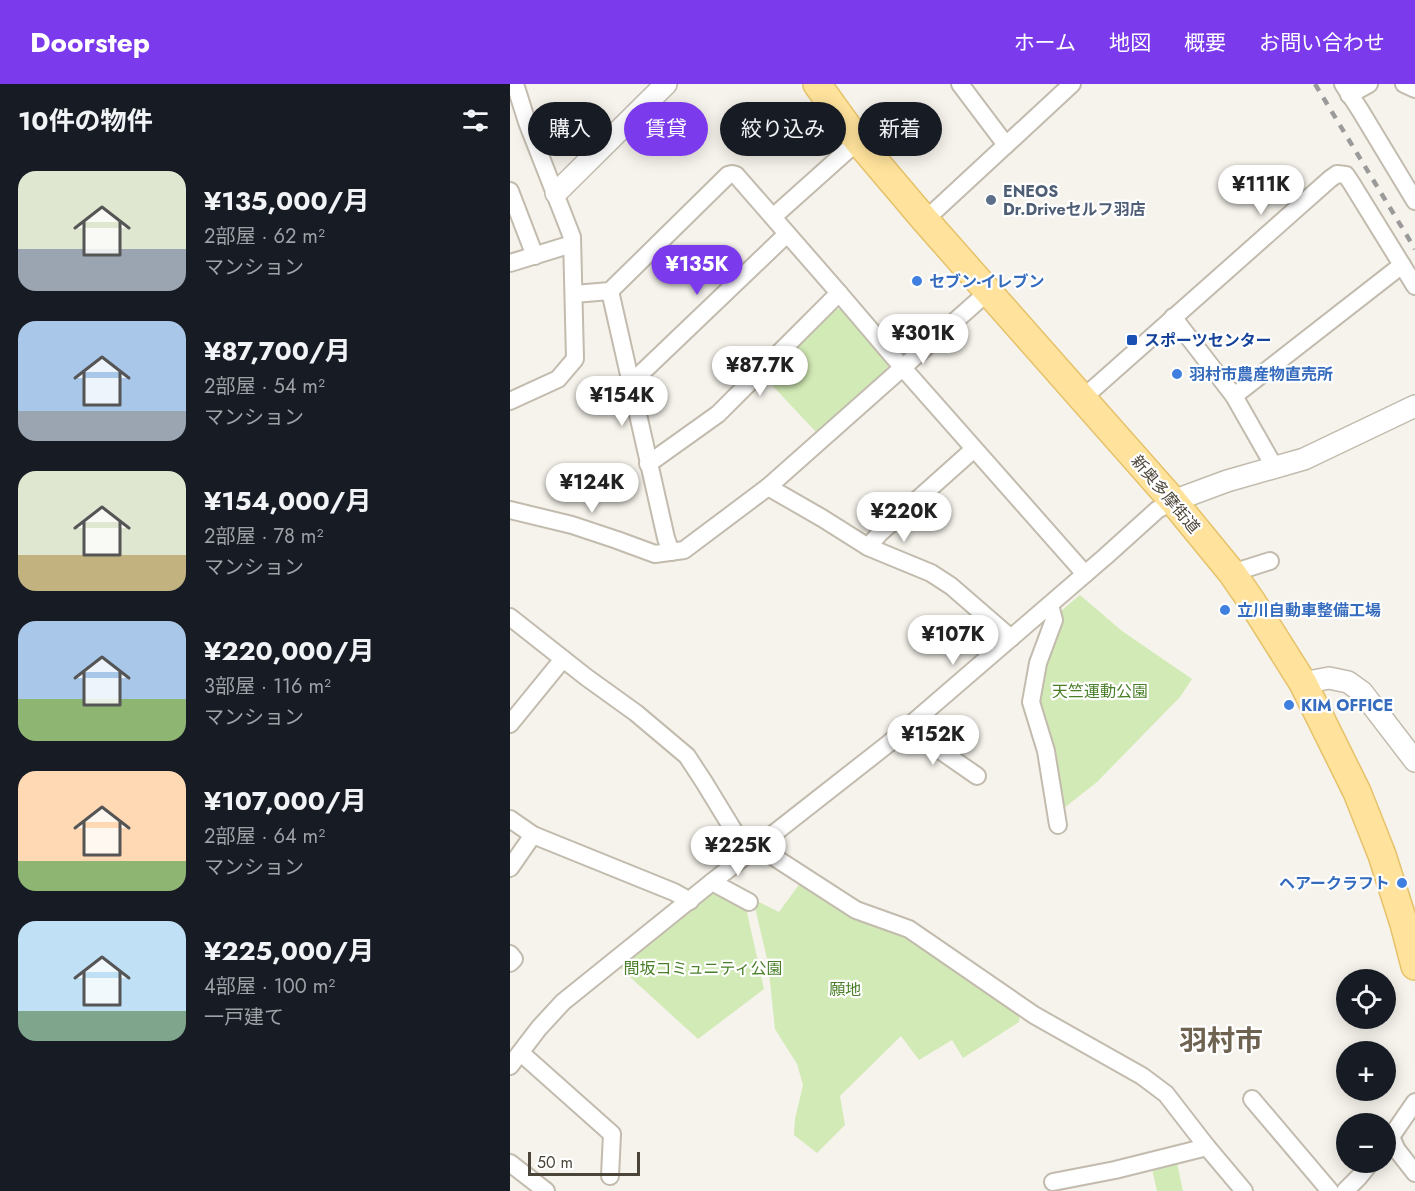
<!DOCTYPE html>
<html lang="ja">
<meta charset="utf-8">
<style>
body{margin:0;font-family:Jost,"Noto Sans JP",sans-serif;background:#242831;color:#f1f3f6;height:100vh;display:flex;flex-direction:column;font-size:22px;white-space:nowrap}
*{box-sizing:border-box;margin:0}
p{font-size:20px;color:#9ea1a6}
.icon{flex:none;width:33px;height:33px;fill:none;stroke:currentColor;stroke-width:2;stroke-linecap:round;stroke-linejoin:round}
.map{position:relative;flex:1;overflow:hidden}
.drawer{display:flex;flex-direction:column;background:#171b24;width:510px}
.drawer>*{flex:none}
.banner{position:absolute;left:18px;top:18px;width:570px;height:54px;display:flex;gap:12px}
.controls{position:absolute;left:826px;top:885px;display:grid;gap:12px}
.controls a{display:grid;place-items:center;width:60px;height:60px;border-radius:50%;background:#171b24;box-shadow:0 3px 15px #0003;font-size:30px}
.scale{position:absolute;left:18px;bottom:15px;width:112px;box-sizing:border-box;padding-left:6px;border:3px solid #4b4439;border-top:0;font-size:16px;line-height:21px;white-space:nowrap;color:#4b4439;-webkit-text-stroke:4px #fff;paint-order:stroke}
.price{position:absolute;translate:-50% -51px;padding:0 14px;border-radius:21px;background:#fff;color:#222;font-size:20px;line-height:39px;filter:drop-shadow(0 2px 3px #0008)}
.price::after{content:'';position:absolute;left:50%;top:36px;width:18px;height:14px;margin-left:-9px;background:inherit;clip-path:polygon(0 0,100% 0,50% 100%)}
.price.selected{background:#7c3aed;color:#fff}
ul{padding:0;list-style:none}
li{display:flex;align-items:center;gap:18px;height:150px;padding:0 18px}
li span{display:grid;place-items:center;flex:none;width:168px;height:120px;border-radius:18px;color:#555}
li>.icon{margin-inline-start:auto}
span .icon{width:72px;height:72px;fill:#fffc;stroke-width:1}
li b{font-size:26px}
h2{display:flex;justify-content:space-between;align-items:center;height:72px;padding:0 18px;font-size:26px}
.pill{padding:0 21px;border-radius:27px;background:#171b24;box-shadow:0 3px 15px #0003;font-size:21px;line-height:54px}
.pill.selected{background:#7c3aed;color:#fff}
header{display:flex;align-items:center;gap:36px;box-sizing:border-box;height:84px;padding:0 30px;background:#7c3aed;color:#fff}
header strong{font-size:28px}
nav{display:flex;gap:33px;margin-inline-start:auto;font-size:21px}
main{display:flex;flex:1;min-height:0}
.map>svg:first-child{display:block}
</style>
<header>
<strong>Doorstep</strong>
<nav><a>ホーム</a><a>地図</a><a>概要</a><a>お問い合わせ</a></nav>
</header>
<main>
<section class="drawer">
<h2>10件の物件<svg class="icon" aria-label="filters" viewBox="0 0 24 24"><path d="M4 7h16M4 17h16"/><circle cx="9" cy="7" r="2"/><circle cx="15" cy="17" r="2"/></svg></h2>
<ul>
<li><span style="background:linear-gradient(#dfe7d0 65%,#9aa5b1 0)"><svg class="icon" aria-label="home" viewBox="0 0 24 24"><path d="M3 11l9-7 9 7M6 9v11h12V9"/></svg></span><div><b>¥135,000/月</b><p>2部屋 · 62 m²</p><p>マンション</p></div></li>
<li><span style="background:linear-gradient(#a9c7e8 75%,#9aa5b1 0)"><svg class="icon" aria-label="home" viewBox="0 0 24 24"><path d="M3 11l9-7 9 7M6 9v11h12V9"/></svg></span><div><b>¥87,700/月</b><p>2部屋 · 54 m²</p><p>マンション</p></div></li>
<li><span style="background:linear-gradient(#dfe7d0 70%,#c2b280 0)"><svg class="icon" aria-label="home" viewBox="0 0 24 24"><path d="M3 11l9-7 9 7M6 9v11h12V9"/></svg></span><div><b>¥154,000/月</b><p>2部屋 · 78 m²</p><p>マンション</p></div></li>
<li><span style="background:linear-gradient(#a9c7e8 65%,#8fb573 0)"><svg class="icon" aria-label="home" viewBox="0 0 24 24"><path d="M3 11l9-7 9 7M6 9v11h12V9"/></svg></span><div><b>¥220,000/月</b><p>3部屋 · 116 m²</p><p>マンション</p></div></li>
<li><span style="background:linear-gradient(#ffd9b3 75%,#8fb573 0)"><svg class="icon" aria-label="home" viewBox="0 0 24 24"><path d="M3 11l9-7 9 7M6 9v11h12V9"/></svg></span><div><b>¥107,000/月</b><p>2部屋 · 64 m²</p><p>マンション</p></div></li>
<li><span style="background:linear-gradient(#bfe0f5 75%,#7fa58c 0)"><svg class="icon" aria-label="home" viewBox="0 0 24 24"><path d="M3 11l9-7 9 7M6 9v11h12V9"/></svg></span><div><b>¥225,000/月</b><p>4部屋 · 100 m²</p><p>一戸建て</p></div></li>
</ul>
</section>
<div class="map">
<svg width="905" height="1107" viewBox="0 0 905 1107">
<rect width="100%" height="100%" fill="#f6f3ec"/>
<!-- green -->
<g fill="#d2eab5">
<polygon points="323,225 332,225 379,278 378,288 308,350 258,297 257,290"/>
<polygon points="570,511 612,547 682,595 670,613 587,698 554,724 549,701 536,667 527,601 552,526"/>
<polygon points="291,798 398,848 510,930 509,938 453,974 442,956 409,976 391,952 330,1012 335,1041 307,1069 284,1051 285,1035 293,1001 287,980 265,945 258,879 243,815 269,828"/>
<polygon points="202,807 236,824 254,905 188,955 109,883"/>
<polygon points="667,1079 673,1107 647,1107 642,1085"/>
</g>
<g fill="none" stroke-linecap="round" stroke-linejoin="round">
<defs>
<g id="minor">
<polyline points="450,0 496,61"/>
<polyline points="833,0 850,26 905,117"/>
<polyline points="894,0 905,5"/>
<polyline points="839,11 859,0"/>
<polyline points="0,107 25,172"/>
<polyline points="263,133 348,57"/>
<polyline points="415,136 562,0"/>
<polyline points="0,179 62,160"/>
<polyline points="100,207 156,454 161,468"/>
<polyline points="64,210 100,207 218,91 222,90 226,91 329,209 393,284 575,490"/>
<polyline points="663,233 724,312 765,384"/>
<polyline points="120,300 277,150"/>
<polyline points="724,312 892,181"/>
<polyline points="573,314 820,95 827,90 836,91 842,100 905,202"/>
<polyline points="0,317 48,295 65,275 62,153 17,38 5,0"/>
<polyline points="138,380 208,330 329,209"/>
<polyline points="258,403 312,434 358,463 421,489 441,502 501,554"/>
<polyline points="0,426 62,441 107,456 145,470 174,466 258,403 479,207"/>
<polyline points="358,463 370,449 464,365"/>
<polyline points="722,489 760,477"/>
<polyline points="540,521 544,536 528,579 521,618 536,667 548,741"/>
<polyline points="0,533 76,593 126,629 177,672 194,698 238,770"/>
<polyline points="0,640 53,575"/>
<polyline points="398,644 467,692"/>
<polyline points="0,735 23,751 164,808 180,817"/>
<polyline points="247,762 346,826 399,845 524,931 632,992 656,1010 697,1063 734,1107"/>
<polyline points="0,784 23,751"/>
<polyline points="202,798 239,818"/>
<polyline points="0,870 4,875 0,879"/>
<polyline points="11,969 102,1050 100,1092"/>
<polyline points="0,982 29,944 53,918 202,798 378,660 596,472 647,426 663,417"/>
<polyline points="742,1015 820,1107"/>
<polyline points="881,1053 887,1066 905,1089"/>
<polyline points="876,1060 905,1018"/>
<polyline points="0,1079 36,1107"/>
<polyline points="543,1098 605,1086 697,1063"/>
<polyline points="835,1107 849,1093 861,1078"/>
</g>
<g id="tertiary">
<polyline points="46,109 156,0"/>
<polyline points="663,417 717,397 794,375 905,322"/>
<polyline points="793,599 819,594 838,598 852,608 905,677"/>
</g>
<polyline id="primary" points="307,0 348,57 415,136 663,417 722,489 742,518 793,599 847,708 872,771 894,840 905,882"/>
</defs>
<!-- minor casing -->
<use href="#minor" stroke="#c2bbae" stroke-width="20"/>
<!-- tertiary casing -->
<use href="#tertiary" stroke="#c2bbae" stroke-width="24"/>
<!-- primary casing -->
<use href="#primary" stroke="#e6c16a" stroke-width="30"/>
<!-- minor -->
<use href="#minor" stroke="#fff" stroke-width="16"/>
<!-- tertiary -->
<use href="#tertiary" stroke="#fff" stroke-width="21"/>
<!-- primary -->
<use href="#primary" stroke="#ffe39c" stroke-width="27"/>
<!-- rail -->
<polyline stroke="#9a9a9a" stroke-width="4.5" stroke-dasharray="8 8" stroke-linecap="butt" points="805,0 905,165"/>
</g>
<!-- markers -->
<circle fill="#5c6f8a" stroke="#fff" stroke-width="2" cx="481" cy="116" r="6"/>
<g fill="#3f7fe0" stroke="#fff" stroke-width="2">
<circle cx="407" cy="197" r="6"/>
<circle cx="667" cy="290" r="6"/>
<circle cx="715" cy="526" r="6"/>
<circle cx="779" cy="621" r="6"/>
<circle cx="892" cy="799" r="6"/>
</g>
<rect fill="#1a4fb4" stroke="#fff" stroke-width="2" x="616" y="250" width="12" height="12" rx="3"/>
<g text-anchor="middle" stroke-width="4.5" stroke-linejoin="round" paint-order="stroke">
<!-- service labels -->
<g font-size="16" font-weight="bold" fill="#4e5e75" stroke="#fff" text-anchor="start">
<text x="493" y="113">ENEOS<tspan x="493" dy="18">Dr.Driveセルフ羽店</tspan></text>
</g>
<!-- shop labels -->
<g font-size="16" font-weight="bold" fill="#366cbe" stroke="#fff" text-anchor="start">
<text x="419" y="203">セブン-イレブン</text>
<text x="679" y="296">羽村市農産物直売所</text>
<text x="727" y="532">立川自動車整備工場</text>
<text x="791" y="627">KIM OFFICE</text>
<text x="880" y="805" text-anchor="end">ヘアークラフト</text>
</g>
<!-- transit labels -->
<g font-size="16" font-weight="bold" fill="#164399" stroke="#fff" text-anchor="start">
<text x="634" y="262">スポーツセンター</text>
</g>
<!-- street labels -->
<g font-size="16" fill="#4b4439" stroke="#fff">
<text transform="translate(656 410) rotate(50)" y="6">新奥多摩街道</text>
</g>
<!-- park labels -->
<g font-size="16" fill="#4a7f2a" stroke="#fff">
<text x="590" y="613">天竺運動公園</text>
<text x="193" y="890">間坂コミュニティ公園</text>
<text x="335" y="911">願地</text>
</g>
<!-- town labels -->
<g font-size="28" font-weight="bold" fill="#6e6250" stroke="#fff">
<text x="711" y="966">羽村市</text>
</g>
</g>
</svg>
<div class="controls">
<a><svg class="icon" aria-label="locate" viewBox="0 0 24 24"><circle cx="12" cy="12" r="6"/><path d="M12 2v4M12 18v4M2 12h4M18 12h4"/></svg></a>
<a>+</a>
<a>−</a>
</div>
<div class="scale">50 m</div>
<b class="price" style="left:751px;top:132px">¥111K</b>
<b class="price selected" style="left:187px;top:212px">¥135K</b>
<b class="price" style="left:413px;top:281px">¥301K</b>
<b class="price" style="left:250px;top:313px">¥87.7K</b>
<b class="price" style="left:112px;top:343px">¥154K</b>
<b class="price" style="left:82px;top:430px">¥124K</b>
<b class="price" style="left:394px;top:459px">¥220K</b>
<b class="price" style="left:443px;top:582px">¥107K</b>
<b class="price" style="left:423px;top:682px">¥152K</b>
<b class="price" style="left:228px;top:793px">¥225K</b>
<div class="banner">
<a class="pill">購入</a>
<a class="pill selected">賃貸</a>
<a class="pill">絞り込み</a>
<a class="pill">新着</a>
</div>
</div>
</main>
